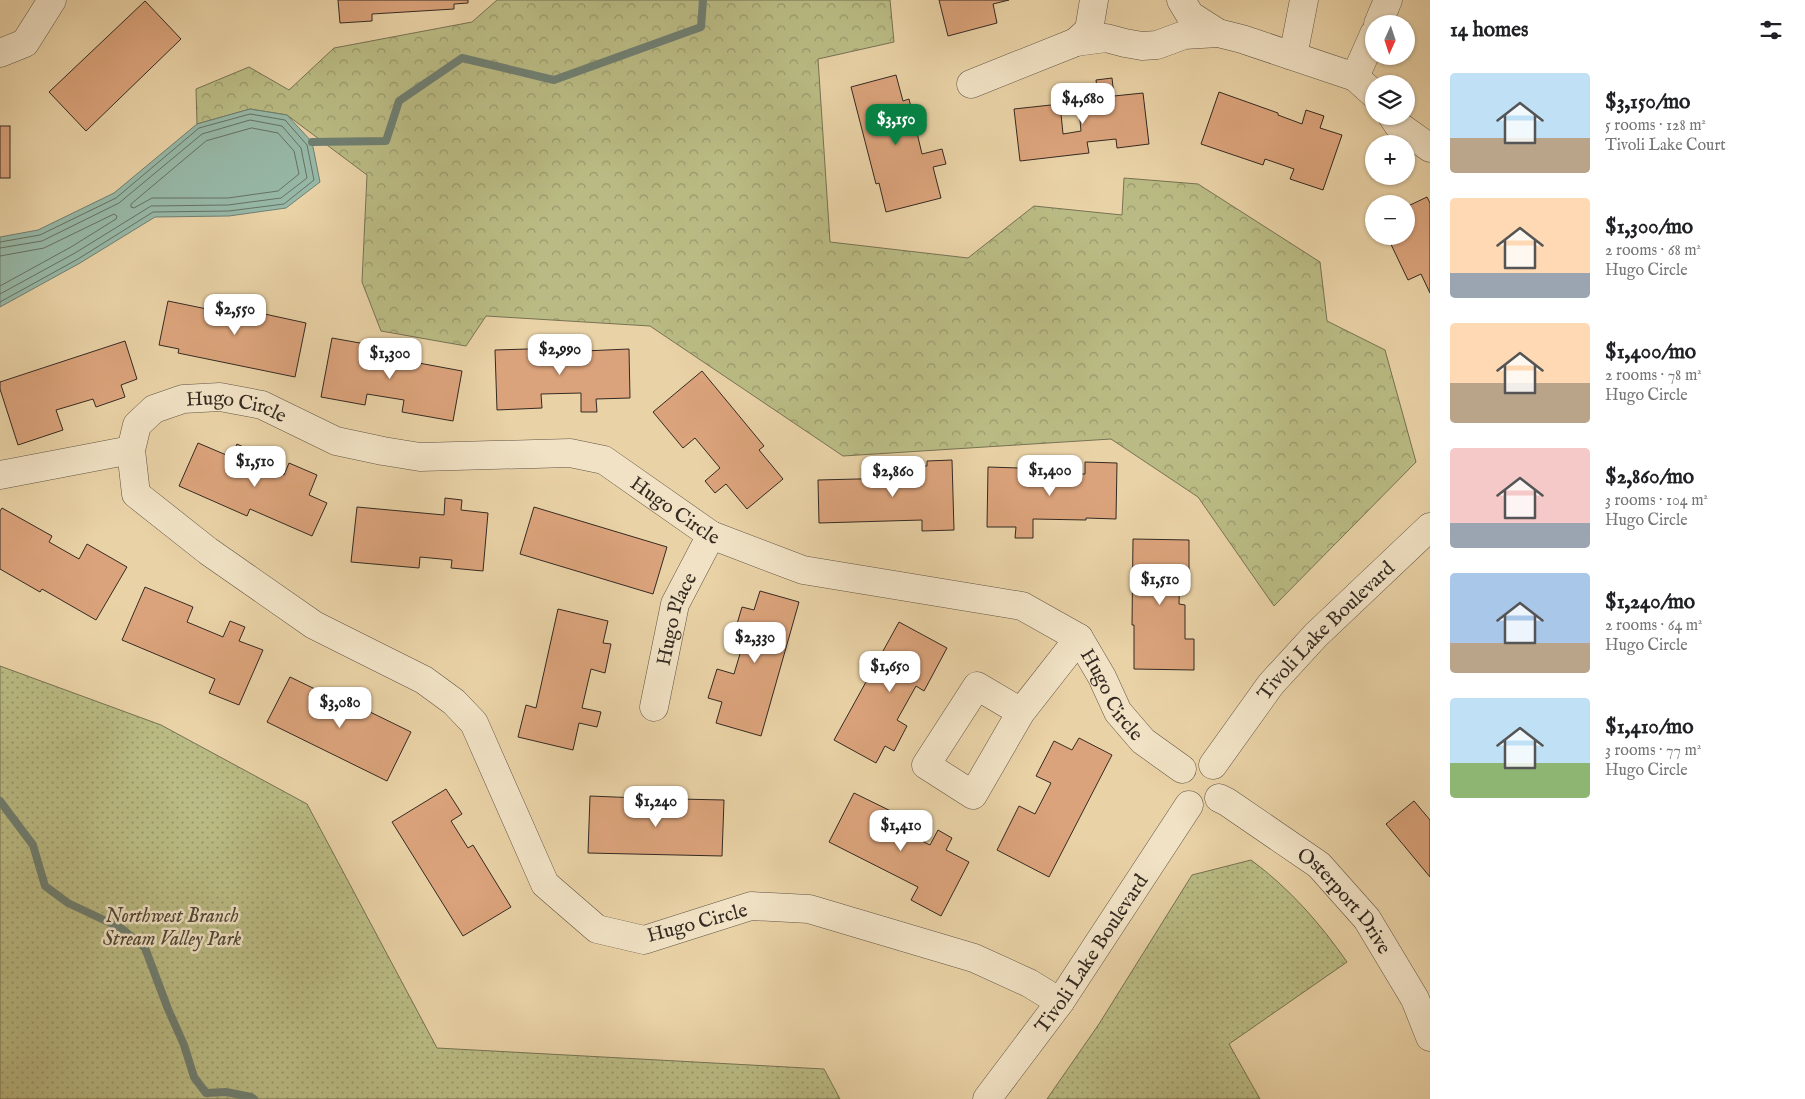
<!DOCTYPE html>
<meta charset="utf-8">
<style>
body{margin:0;font-family:"IM FELL English",serif;background:#f2f2f2;color:#202124;height:100vh;display:flex;flex-direction:column;font-size:19px;white-space:nowrap}
*{box-sizing:border-box;margin:0}
p{font-size:16px;color:#757577}
.icon{flex:none;width:28px;height:28px;fill:none;stroke:currentColor;stroke-width:2;stroke-linecap:round;stroke-linejoin:round}
.map{position:relative;flex:1;overflow:hidden}
.details{display:flex;flex-direction:column;background:#fff;width:375px}
.details>*{flex:none}
.needle{width:32px;rotate:183deg}
.controls{position:absolute;left:1365px;top:15px;display:grid;gap:10px}
.controls a{display:grid;place-items:center;width:50px;height:50px;border-radius:50%;background:#fff;box-shadow:0 1px 4px #0004;font-size:25px}
.price{position:absolute;translate:-50% -42px;padding:0 11px;border-radius:10px;background:#fff;color:#222;font-size:16px;line-height:32px;filter:drop-shadow(0 1px 2px #0008)}
.price::after{content:'';position:absolute;left:50%;top:30px;width:15px;height:11px;margin-left:-8px;background:inherit;clip-path:polygon(0 0,100% 0,50% 100%)}
.price.selected{background:#0b8043;color:#fff}
ul{padding:0;list-style:none}
li{display:flex;align-items:center;gap:15px;height:125px;padding:0 20px}
li span{display:grid;place-items:center;flex:none;width:140px;height:100px;border-radius:5px;color:#555}
li>.icon{margin-inline-start:auto}
span .icon{width:60px;height:60px;fill:#fffc;stroke-width:1}
li b{font-size:21px}
h2{display:flex;justify-content:space-between;align-items:center;height:60px;padding:0 20px;font-size:21px}
main{display:flex;flex:1;min-height:0}
.map>svg:first-child{display:block}
</style>
<main>
<div class="map">
<svg width="1430" height="1099" viewBox="0 0 1430 1099">
<defs>
<pattern id="forest-crowns" width="20" height="18" patternUnits="userSpaceOnUse" patternTransform="scale(1.25)"><rect width="20" height="18" fill="#babb84"/><path d="M2 6a3 3 0 1 1 6 0M12 15a3 3 0 1 1 6 0" fill="none" stroke="#98986c"/></pattern>
<pattern id="park-dots" width="8" height="8" patternUnits="userSpaceOnUse" patternTransform="scale(1.25)"><rect width="8" height="8" fill="#babb84"/><path d="M2 2h.1M6 6h.1" fill="none" stroke="#98986c" stroke-width="1.8" stroke-linecap="round"/></pattern>
</defs>
<rect width="100%" height="100%" fill="#e9d2a6"/>
<filter id="stains"><feTurbulence type="fractalNoise" baseFrequency=".004" numOctaves="4"/><feColorMatrix values="0 0 0 0 .2 0 0 0 0 .09 0 0 0 0 .02 0 0 0 .5 -.17"/></filter>
<radialGradient id="worn" r=".72"><stop offset=".6" stop-color="#630" stop-opacity="0"/><stop offset="1" stop-color="#630" stop-opacity=".3"/></radialGradient>
<!-- forest -->
<polygon fill="url(#forest-crowns)" stroke="#777253" points="497,0 890,0 894,42 818,59 830,242 968,258 1034,206 1122,215 1124,178 1198,184 1320,262 1327,321 1385,350 1416,462 1274,606 1198,497 1111,439 843,456 650,326 486,316 466,346 381,331 362,282 367,175 287,115 250,109 197,124 196,89 249,67 289,90 334,48 472,22"/>
<!-- park -->
<g fill="url(#park-dots)" stroke="#777253">
<polygon points="0,666 161,725 307,804 437,1048 824,1069 840,1099 0,1099"/>
<path d="M 1251,860 C 1289,888 1320,923 1347,962 L 1229,1044 L 1260,1099 L 1047,1099 L 1099,1024 L 1192,875 Z"/>
</g>
<!-- water -->
<polygon fill="#97b8a7" stroke="#6f7f72" points="250,109 287,115 312,142 320,182 286,208 229,216 155,217 80,263 0,307 0,237 38,230 114,193 197,124"/>
<g fill="none" stroke-linecap="round" stroke-linejoin="round">
<!-- shore -->
<g stroke="#667164" stroke-width="1">
<polygon points="252,128 278,133 294,151 299,174 278,191 228,198 152,198 134,208 131,207 131,204 206,141"/>
<polyline points="0,242 40,235 116,198 199,128 250,114 285,120 307,145 314,180 284,204 229,211 153,212 78,259 0,302"/>
<polyline points="0,248 42,241 119,203 202,134 250,120 282,126 301,148 307,178 281,198 228,205 151,206 75,253 0,294"/>
<polyline points="0,256 44,248 114,214 117,216 116,219 71,247 0,286"/>
</g>
<!-- stream -->
<g stroke="#6f7f72" stroke-width="8">
<polyline points="312,142 386,141 399,101 462,58 554,80 701,27 703,0"/>
<polyline points="0,801 33,845 45,886 68,903 121,928 145,948 168,1009 184,1045 194,1077 206,1093 226,1092 251,1097 254,1099"/>
</g>
</g>
<!-- building -->
<g fill="#dba37b" stroke="#342a22">
<polygon points="338,0 468,0 468,3 454,4 454,9 372,14 372,21 340,23"/>
<polygon points="939,0 1009,0 993,4 997,23 948,36"/>
<polygon points="145,1 181,39 86,131 49,92"/>
<polygon points="896,75 903,101 909,99 922,154 942,149 946,164 933,167 941,198 886,212 879,183 876,184 851,87"/>
<polygon points="1112,78 1114,96 1143,93 1149,144 1117,148 1116,139 1087,142 1089,153 1020,161 1014,109 1060,104 1063,134 1081,131 1078,99 1098,97 1096,80"/>
<polygon points="1219,92 1278,113 1278,115 1302,124 1306,110 1324,116 1320,128 1342,135 1323,190 1290,179 1294,169 1265,159 1263,165 1201,144"/>
<rect x="0" y="126" width="10" height="52"/>
<polygon points="1427,197 1430,203 1430,293 1421,274 1408,280 1387,236 1406,236 1406,207"/>
<polygon points="240,297 263,302 260,313 306,323 295,377 178,353 179,349 159,345 168,301 236,315"/>
<polygon points="332,338 399,350 397,359 462,371 453,421 402,412 404,400 367,394 365,405 321,397"/>
<polygon points="125,341 137,379 121,385 125,397 96,407 93,399 56,410 63,430 18,445 0,389 0,382"/>
<polygon points="561,348 561,352 629,349 630,398 596,399 597,412 581,412 581,393 541,394 542,408 497,410 495,350"/>
<polygon points="702,371 764,446 759,450 783,479 747,509 726,484 715,493 705,481 720,468 695,438 683,448 653,412"/>
<polygon points="198,443 231,457 237,444 252,451 245,467 262,474 265,467 284,475 289,463 317,475 309,495 327,503 312,536 250,509 247,516 179,486"/>
<polygon points="952,460 954,530 922,531 922,520 819,523 818,480 897,478 897,466 927,466 927,461"/>
<polygon points="1085,462 1117,463 1116,519 1086,518 1086,520 1033,519 1033,538 1015,538 1016,527 987,527 988,467 1019,468 1019,473 1085,474"/>
<polygon points="445,498 462,500 461,510 488,513 483,571 451,568 452,560 420,557 419,568 351,562 357,507 444,515"/>
<polygon points="534,507 667,547 653,594 520,554"/>
<polygon points="2,508 52,536 49,542 79,559 87,544 127,567 96,620 42,589 40,592 0,569 0,511"/>
<polygon points="1133,539 1189,540 1189,571 1180,570 1179,604 1185,605 1185,639 1194,639 1194,670 1134,669 1134,625 1132,625"/>
<polygon points="145,587 193,607 187,622 223,637 230,621 245,627 239,641 263,650 239,705 209,693 215,679 122,640"/>
<polygon points="760,591 799,602 761,736 716,723 722,702 708,698 717,669 734,674 745,637 734,634 742,607 754,610"/>
<polygon points="558,609 608,621 603,643 611,644 605,673 591,669 582,708 601,712 597,727 579,723 573,750 518,737 526,705 536,708"/>
<polygon points="899,622 947,648 924,691 916,686 897,720 907,726 894,751 885,746 876,763 834,740"/>
<polygon points="290,677 365,713 366,710 411,732 387,781 267,722"/>
<polygon points="1079,738 1112,755 1049,877 997,850 1019,806 1035,814 1051,783 1036,776 1054,741 1072,750"/>
<polygon points="446,789 462,814 451,821 468,848 473,845 511,907 463,936 392,822"/>
<polygon points="854,793 901,816 895,828 930,845 938,830 952,838 946,850 969,862 941,916 911,900 918,887 829,842"/>
<polygon points="590,796 639,798 638,811 679,812 679,799 724,800 722,856 588,853"/>
<polygon points="1414,801 1430,820 1430,877 1386,824"/>
</g>
<g fill="none" stroke-linecap="round" stroke-linejoin="round">
<defs>
<g id="minor">
<polyline points="1181,0 1190,15 1218,33"/>
<polyline points="1378,24 1388,0"/>
<polyline points="1076,42 1089,30 1094,0"/>
<polyline points="0,53 25,43 52,0"/>
<polyline points="1290,55 1295,46 1304,0"/>
<polyline points="1355,77 1374,34"/>
<polyline points="971,84 1076,42 1106,38 1125,43 1142,46 1157,45 1184,35 1218,33 1242,39 1355,77 1374,94"/>
<polyline points="1392,116 1398,125 1430,148"/>
<polyline points="0,475 131,450"/>
<path id="s1" d="M 654,707 L 675,604 L 711,535"/>
<polyline points="1021,712 977,686 926,765 973,795 1021,712 1079,638"/>
<path id="s2" d="M 1213,765 L 1271,684 L 1316,635 L 1430,527"/>
<path id="s3" d="M 1219,798 L 1227,802 L 1319,865 L 1367,919 L 1415,999 L 1430,1037"/>
<path id="s4" d="M 1060,1002 L 1029,983 L 974,958 L 809,909 L 751,906 L 644,940 L 597,929 L 545,884 L 474,723 L 454,702 L 424,680 L 314,625 L 208,551 L 136,494 L 131,450 L 137,425 L 154,409 L 183,399 L 220,397 L 262,405 L 336,441 L 383,451 L 420,457 L 570,453 L 604,460 L 711,535 L 803,570 L 1022,606 L 1079,638 L 1102,677 L 1118,712 L 1143,741 L 1182,769"/>
<path id="s5" d="M 987,1099 L 1060,1002 L 1189,805"/>
</g>
</defs>
<!-- minor casing -->
<use href="#minor" stroke="#615443" stroke-width="29"/>
<!-- minor -->
<use href="#minor" stroke="#f1e2c5" stroke-width="28"/>
</g>
<g text-anchor="middle" stroke-width="5" stroke-linejoin="round" paint-order="stroke">
<!-- street labels -->
<g font-size="20" fill="#342a22" stroke="#f1e2c5">
<text dy="7" stroke="none"><textPath href="#s4" startOffset="1321">Hugo Circle</textPath></text>
<text dy="7" stroke="none"><textPath href="#s4" startOffset="1786">Hugo Circle</textPath></text>
<text dy="7" stroke="none"><textPath href="#s1" startOffset="91">Hugo Place</textPath></text>
<text dy="7" stroke="none"><textPath href="#s2" startOffset="176">Tivoli Lake Boulevard</textPath></text>
<text dy="7" stroke="none"><textPath href="#s4" startOffset="2281">Hugo Circle</textPath></text>
<text dy="7" stroke="none"><textPath href="#s3" startOffset="164">Osterport Drive</textPath></text>
<text transform="translate(697 922) rotate(-15)" y="7">Hugo Circle</text>
<text dy="7" stroke="none"><textPath href="#s5" startOffset="179">Tivoli Lake Boulevard</textPath></text>
</g>
<!-- park labels -->
<g font-size="20" font-style="italic" fill="#4f4736" stroke="#f1e2c5">
<text x="172" y="922">Northwest Branch<tspan x="172" dy="23">Stream Valley Park</tspan></text>
</g>
</g>
<rect width="100%" height="100%" filter="url(#stains)"/>
<rect width="100%" height="100%" fill="url(#worn)"/>
</svg>
<div class="controls">
<a><svg class="needle" viewBox="-14 -14 28 28"><path d="M0-13l5 13h-10z" fill="#e53935"/><path d="M0 13l5-13h-10z" fill="#757577"/></svg></a>
<a><svg class="icon" aria-label="layers" viewBox="0 0 24 24"><path d="M12 4l9 5-9 5-9-5zM3 14l9 5 9-5"/></svg></a>
<a>+</a>
<a>−</a>
</div>
<b class="price" style="left:1083px;top:125px">$4,680</b>
<b class="price selected" style="left:896px;top:146px">$3,150</b>
<b class="price" style="left:235px;top:336px">$2,550</b>
<b class="price" style="left:560px;top:376px">$2,990</b>
<b class="price" style="left:390px;top:380px">$1,300</b>
<b class="price" style="left:255px;top:488px">$1,510</b>
<b class="price" style="left:1050px;top:497px">$1,400</b>
<b class="price" style="left:893px;top:498px">$2,860</b>
<b class="price" style="left:1160px;top:606px">$1,510</b>
<b class="price" style="left:755px;top:664px">$2,330</b>
<b class="price" style="left:890px;top:693px">$1,650</b>
<b class="price" style="left:340px;top:729px">$3,080</b>
<b class="price" style="left:656px;top:828px">$1,240</b>
<b class="price" style="left:901px;top:852px">$1,410</b>
</div>
<section class="details">
<h2>14 homes<svg class="icon" aria-label="filters" viewBox="0 0 24 24"><path d="M4 7h16M4 17h16"/><circle cx="9" cy="7" r="2"/><circle cx="15" cy="17" r="2"/></svg></h2>
<ul>
<li><span style="background:linear-gradient(#bfe0f5 65%,#b9a48a 0)"><svg class="icon" aria-label="home" viewBox="0 0 24 24"><path d="M3 11l9-7 9 7M6 9v11h12V9"/></svg></span><div><b>$3,150/mo</b><p>5 rooms · 128 m²</p><p>Tivoli Lake Court</p></div></li>
<li><span style="background:linear-gradient(#ffd9b3 75%,#9aa5b1 0)"><svg class="icon" aria-label="home" viewBox="0 0 24 24"><path d="M3 11l9-7 9 7M6 9v11h12V9"/></svg></span><div><b>$1,300/mo</b><p>2 rooms · 68 m²</p><p>Hugo Circle</p></div></li>
<li><span style="background:linear-gradient(#ffd9b3 60%,#b9a48a 0)"><svg class="icon" aria-label="home" viewBox="0 0 24 24"><path d="M3 11l9-7 9 7M6 9v11h12V9"/></svg></span><div><b>$1,400/mo</b><p>2 rooms · 78 m²</p><p>Hugo Circle</p></div></li>
<li><span style="background:linear-gradient(#f6c9c9 75%,#9aa5b1 0)"><svg class="icon" aria-label="home" viewBox="0 0 24 24"><path d="M3 11l9-7 9 7M6 9v11h12V9"/></svg></span><div><b>$2,860/mo</b><p>3 rooms · 104 m²</p><p>Hugo Circle</p></div></li>
<li><span style="background:linear-gradient(#a9c7e8 70%,#b9a48a 0)"><svg class="icon" aria-label="home" viewBox="0 0 24 24"><path d="M3 11l9-7 9 7M6 9v11h12V9"/></svg></span><div><b>$1,240/mo</b><p>2 rooms · 64 m²</p><p>Hugo Circle</p></div></li>
<li><span style="background:linear-gradient(#bfe0f5 65%,#8fb573 0)"><svg class="icon" aria-label="home" viewBox="0 0 24 24"><path d="M3 11l9-7 9 7M6 9v11h12V9"/></svg></span><div><b>$1,410/mo</b><p>3 rooms · 77 m²</p><p>Hugo Circle</p></div></li>
</ul>
</section>
</main>
